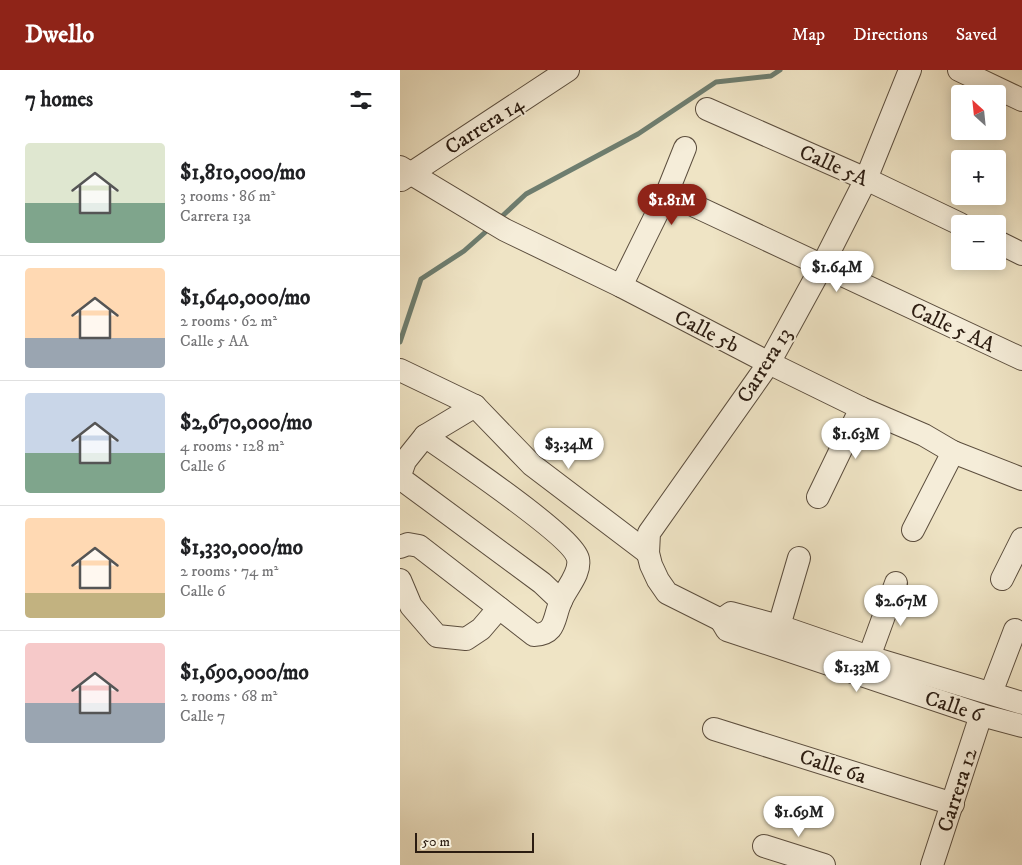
<!DOCTYPE html>
<meta charset="utf-8">
<style>
body{margin:0;font-family:"IM FELL DW Pica",serif;background:#f6f6f6;color:#202124;height:100vh;display:flex;flex-direction:column;font-size:19px;white-space:nowrap}
*{box-sizing:border-box;margin:0}
p{font-size:16px;color:#757577}
.icon{flex:none;width:28px;height:28px;fill:none;stroke:currentColor;stroke-width:2;stroke-linecap:round;stroke-linejoin:round}
.map{position:relative;flex:1;overflow:hidden}
.details{display:flex;flex-direction:column;background:#fff;width:400px}
.details>*{flex:none}
.needle{width:32px;rotate:333deg}
.fabs{position:absolute;left:551px;top:15px;display:grid;gap:10px}
.fabs a{display:grid;place-items:center;width:55px;height:55px;border-radius:5px;background:#fff;box-shadow:0 2px 12px #0003;font-size:25px}
.scale{position:absolute;left:15px;bottom:12px;width:119px;box-sizing:border-box;padding-left:5px;border:2px solid #2b1c11;border-top:0;font-size:14px;line-height:18px;white-space:nowrap;color:#2b1c11;-webkit-text-stroke:4px #f5edd9;paint-order:stroke}
.price{position:absolute;translate:-50% -42px;padding:0 11px;border-radius:18px;background:#fff;color:#222;font-size:16px;line-height:32px;filter:drop-shadow(0 1px 2px #0008)}
.price::after{content:'';position:absolute;left:50%;top:30px;width:15px;height:11px;margin-left:-8px;background:inherit;clip-path:polygon(0 0,100% 0,50% 100%)}
.price.on{background:#8f2418;color:#fff}
ul{padding:0;list-style:none}
li{display:flex;align-items:center;gap:15px;height:125px;padding:0 25px}
li+li{border-top:1px solid #e0e0e0}
li span{display:grid;place-items:center;flex:none;width:140px;height:100px;border-radius:5px;color:#555}
li>.icon{margin-inline-start:auto}
span .icon{width:60px;height:60px;fill:#fffc;stroke-width:1}
li b{font-size:21px}
h2{display:flex;justify-content:space-between;align-items:center;height:60px;padding:0 25px;font-size:21px}
header{display:flex;align-items:center;gap:30px;box-sizing:border-box;height:70px;padding:0 25px;background:#8f2418;color:#fff}
header strong{font-size:24px}
nav{display:flex;gap:28px;margin-inline-start:auto;font-size:18px}
main{display:flex;flex:1;min-height:0}
.map>svg:first-child{display:block}
</style>
<header>
<strong>Dwello</strong>
<nav><a>Map</a><a>Directions</a><a>Saved</a></nav>
</header>
<main>
<section class="details">
<h2>7 homes<svg class="icon" aria-label="filters" viewBox="0 0 24 24"><path d="M4 7h16M4 17h16"/><circle cx="9" cy="7" r="2"/><circle cx="15" cy="17" r="2"/></svg></h2>
<ul>
<li><span style="background:linear-gradient(#dfe7d0 60%,#7fa58c 0)"><svg class="icon" aria-label="home" viewBox="0 0 24 24"><path d="M3 11l9-7 9 7M6 9v11h12V9"/></svg></span><div><b>$1,810,000/mo</b><p>3 rooms · 86 m²</p><p>Carrera 13a</p></div></li>
<li><span style="background:linear-gradient(#ffd9b3 70%,#9aa5b1 0)"><svg class="icon" aria-label="home" viewBox="0 0 24 24"><path d="M3 11l9-7 9 7M6 9v11h12V9"/></svg></span><div><b>$1,640,000/mo</b><p>2 rooms · 62 m²</p><p>Calle 5 AA</p></div></li>
<li><span style="background:linear-gradient(#c9d6e8 60%,#7fa58c 0)"><svg class="icon" aria-label="home" viewBox="0 0 24 24"><path d="M3 11l9-7 9 7M6 9v11h12V9"/></svg></span><div><b>$2,670,000/mo</b><p>4 rooms · 128 m²</p><p>Calle 6</p></div></li>
<li><span style="background:linear-gradient(#ffd9b3 75%,#c2b280 0)"><svg class="icon" aria-label="home" viewBox="0 0 24 24"><path d="M3 11l9-7 9 7M6 9v11h12V9"/></svg></span><div><b>$1,330,000/mo</b><p>2 rooms · 74 m²</p><p>Calle 6</p></div></li>
<li><span style="background:linear-gradient(#f6c9c9 60%,#9aa5b1 0)"><svg class="icon" aria-label="home" viewBox="0 0 24 24"><path d="M3 11l9-7 9 7M6 9v11h12V9"/></svg></span><div><b>$1,690,000/mo</b><p>2 rooms · 68 m²</p><p>Calle 7</p></div></li>
</ul>
</section>
<div class="map">
<svg width="622" height="795" viewBox="0 0 622 795">
<rect width="100%" height="100%" fill="#efe4c5"/>
<filter id="stains"><feTurbulence type="fractalNoise" baseFrequency=".004" numOctaves="4"/><feColorMatrix values="0 0 0 0 .2 0 0 0 0 .09 0 0 0 0 .02 0 0 0 .5 -.17"/></filter>
<radialGradient id="worn" r=".72"><stop offset=".6" stop-color="#630" stop-opacity="0"/><stop offset="1" stop-color="#630" stop-opacity=".3"/></radialGradient>
<g fill="none" stroke-linecap="round" stroke-linejoin="round">
<!-- stream -->
<g stroke="#6e7e70" stroke-width="5">
<polyline points="98,150 126,124 238,64 316,12 371,6 380,0"/>
<polyline points="0,272 21,209 64,181 90,158"/>
</g>
<defs>
<g id="minor">
<polyline points="559,0 622,30"/>
<polyline points="307,39 466,109 560,154"/>
<polyline points="0,97 105,160 221,216 369,293 461,338 524,365 553,382 622,409"/>
<polyline points="1,110 168,0"/>
<polyline points="267,123 622,289"/>
<polyline points="598,172 622,184"/>
<polyline points="221,216 267,123 285,78"/>
<polyline points="0,300 75,336 132,395 248,483"/>
<polyline points="0,405 5,391 25,366 75,336"/>
<polyline points="0,408 142,513 161,531"/>
<polyline points="418,427 461,338"/>
<polyline points="513,460 553,382"/>
<path d="M 0,477 L 8,474 L 19,476 L 134,565 C 157,564 153,548 161,531 C 166,518 181,504 178,489 C 173,466 50,384 25,366"/>
<polyline points="602,509 622,469"/>
<polyline points="0,510 11,536 37,566 66,569 81,559 99,538"/>
<polyline points="321,550 267,523 258,510 251,495 248,483 249,463 369,293 422,196 466,109 510,0"/>
<polyline points="321,550 327,560 581,645 622,656"/>
<polyline points="321,550 331,543 379,556 469,587 622,633"/>
<polyline points="379,556 399,488"/>
<polyline points="469,587 496,513"/>
<polyline points="591,623 615,560"/>
<polyline points="314,659 553,734"/>
<polyline points="364,776 424,795"/>
<polyline points="532,795 581,645"/>
</g>
</defs>
<!-- minor casing -->
<use href="#minor" stroke="#5c4e3e" stroke-width="24"/>
<!-- minor -->
<use href="#minor" stroke="#f5edd9" stroke-width="22"/>
</g>
<g text-anchor="middle" stroke-width="4" stroke-linejoin="round" paint-order="stroke">
<!-- street labels -->
<g font-size="21" fill="#2b1c11" stroke="#f5edd9">
<text transform="translate(84 55) rotate(-33)" y="7">Carrera 14</text>
<text transform="translate(434 95) rotate(24)" y="7">Calle 5A</text>
<text transform="translate(553 257) rotate(25)" y="7">Calle 5 AA</text>
<text transform="translate(307 261) rotate(27)" y="7">Calle 5b</text>
<text transform="translate(364 295) rotate(-58)" y="7">Carrera 13</text>
<text transform="translate(554 636) rotate(18)" y="7">Calle 6</text>
<text transform="translate(433 696) rotate(18)" y="7">Calle 6a</text>
<text transform="translate(557 720) rotate(-72)" y="7">Carrera 12</text>
</g>
</g>
<rect width="100%" height="100%" filter="url(#stains)"/>
<rect width="100%" height="100%" fill="url(#worn)"/>
</svg>
<div class="fabs">
<a><svg class="needle" viewBox="-14 -14 28 28"><path d="M0-13l5 13h-10z" fill="#e53935"/><path d="M0 13l5-13h-10z" fill="#757577"/></svg></a>
<a>+</a>
<a>−</a>
</div>
<div class="scale">50 m</div>
<b class="price on" style="left:272px;top:156px">$1.81M</b>
<b class="price" style="left:437px;top:223px">$1.64M</b>
<b class="price" style="left:456px;top:390px">$1.63M</b>
<b class="price" style="left:169px;top:400px">$3.34M</b>
<b class="price" style="left:501px;top:557px">$2.67M</b>
<b class="price" style="left:457px;top:623px">$1.33M</b>
<b class="price" style="left:399px;top:768px">$1.69M</b>
</div>
</main>
